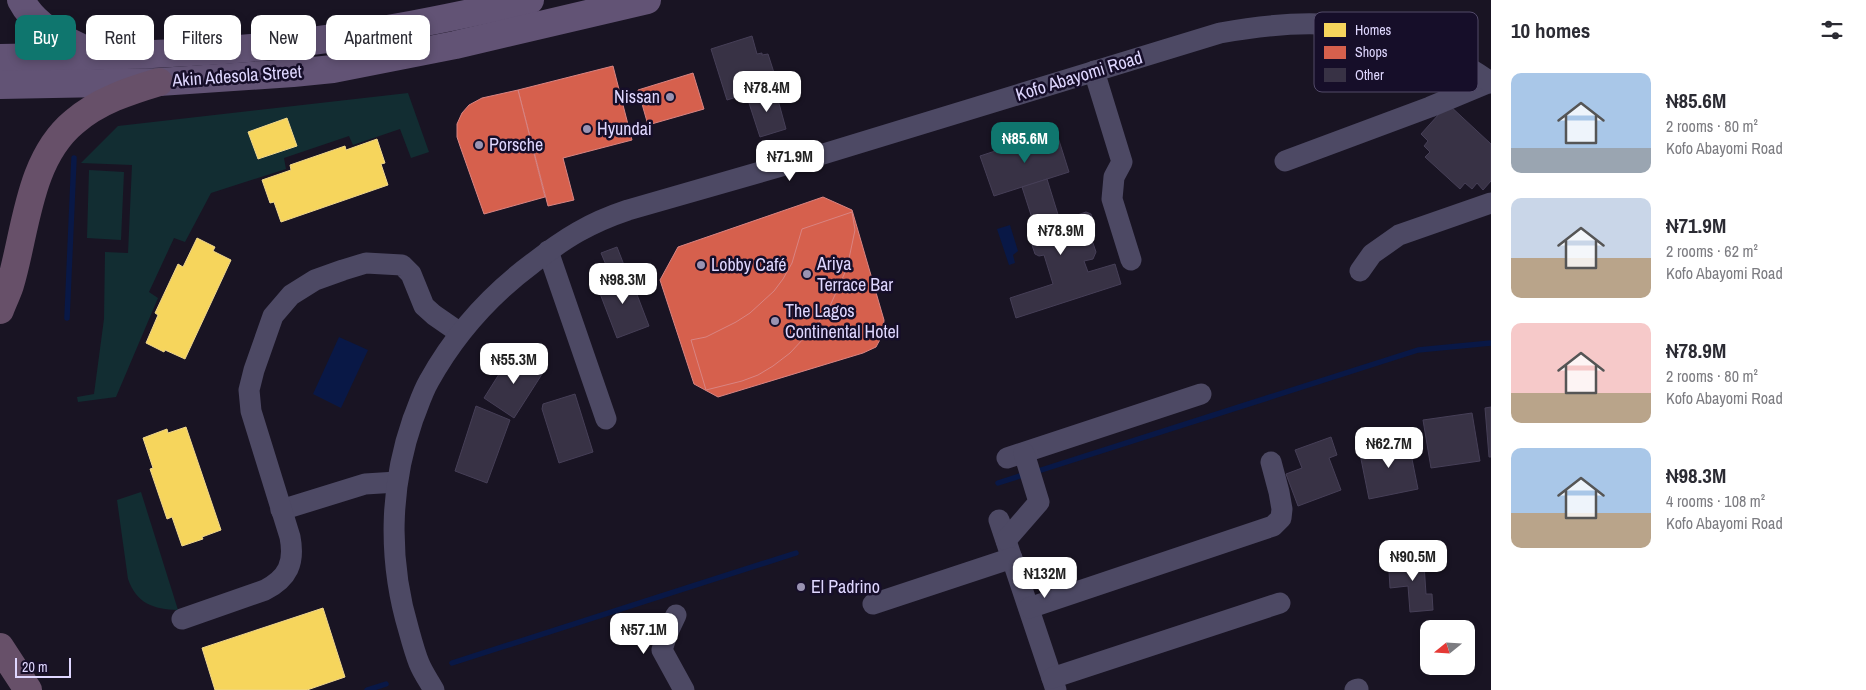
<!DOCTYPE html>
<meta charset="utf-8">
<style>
body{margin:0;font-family:"Archivo Narrow",sans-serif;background:#f2f2f3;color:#2b2b33;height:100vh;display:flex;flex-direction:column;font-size:19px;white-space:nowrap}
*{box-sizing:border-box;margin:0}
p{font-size:16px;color:#7c7c81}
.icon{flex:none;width:28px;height:28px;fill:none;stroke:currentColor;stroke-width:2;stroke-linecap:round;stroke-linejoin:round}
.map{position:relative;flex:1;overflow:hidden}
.sheet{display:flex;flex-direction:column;background:#fff;width:375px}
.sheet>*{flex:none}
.hud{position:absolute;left:15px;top:15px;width:475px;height:45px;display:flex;gap:10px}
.needle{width:32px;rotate:252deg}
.tools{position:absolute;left:1420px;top:620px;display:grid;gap:10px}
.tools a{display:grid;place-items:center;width:55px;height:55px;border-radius:10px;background:#fff;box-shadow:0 2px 8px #0003;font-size:25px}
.scale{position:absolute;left:15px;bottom:12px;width:56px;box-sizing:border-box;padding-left:5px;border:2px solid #dfd7ff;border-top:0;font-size:14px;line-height:18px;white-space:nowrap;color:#dfd7ff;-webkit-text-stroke:4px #160e29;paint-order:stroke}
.price{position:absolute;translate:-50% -42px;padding:0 11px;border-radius:10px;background:#fff;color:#222;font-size:16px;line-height:32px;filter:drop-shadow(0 1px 2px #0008)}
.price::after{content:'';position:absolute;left:50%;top:30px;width:15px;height:11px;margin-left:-8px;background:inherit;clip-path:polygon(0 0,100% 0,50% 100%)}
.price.active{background:#0f766e;color:#fff}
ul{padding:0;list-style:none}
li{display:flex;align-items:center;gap:15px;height:125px;padding:0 20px}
li span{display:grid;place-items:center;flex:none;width:140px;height:100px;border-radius:10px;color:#555}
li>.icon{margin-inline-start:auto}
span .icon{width:60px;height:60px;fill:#fffc;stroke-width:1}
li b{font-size:21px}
h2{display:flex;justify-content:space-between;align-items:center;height:60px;padding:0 20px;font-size:21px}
.pill{padding:0 18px;border-radius:10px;background:#fff;box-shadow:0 2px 8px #0003;font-size:18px;line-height:45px}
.pill.active{background:#0f766e;color:#fff}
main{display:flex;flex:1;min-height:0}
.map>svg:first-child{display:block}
</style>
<main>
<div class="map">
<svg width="1491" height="690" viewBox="0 0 1491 690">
<rect width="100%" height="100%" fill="#191423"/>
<!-- green -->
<g fill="#122d32">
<polygon points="408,93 429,152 411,158 400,129 353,145 349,136 284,158 286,169 211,193 185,242 174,238 149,292 158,298 116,397 78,402 77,397 94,394 104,319 105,252 128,253 132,165 81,163 118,126"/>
<polygon points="89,170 124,172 121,240 87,238"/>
<path d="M 141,492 L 178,610 C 153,609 137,604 128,579 L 117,500 Z"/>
</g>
<!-- water -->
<g fill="#091846">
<polygon points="1010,225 1018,251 1013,255 1015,263 1009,265 997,229"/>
<polygon points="339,337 368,350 341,408 313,394"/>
</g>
<!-- homes -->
<g fill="#f6d55c" stroke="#efd68d">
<polygon points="287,118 297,146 258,159 248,132"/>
<polygon points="377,139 385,163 381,164 388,185 281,222 274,202 270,203 262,180 291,170 290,165 345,146 346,150"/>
<polygon points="197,238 215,247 213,251 231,260 185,359 165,350 164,352 146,343 158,315 155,313 178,264 183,267"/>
<polygon points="186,427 221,530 202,537 203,539 182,546 172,517 167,519 150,469 153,468 143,438 167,429 168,433"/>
<polygon points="323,608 345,677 307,690 215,690 202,648"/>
</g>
<!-- shops -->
<g fill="#d6604d" stroke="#d98482">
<polygon points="613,66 632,140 563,158 574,200 548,206 518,90"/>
<polygon points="693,73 704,109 648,125 638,90"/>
<polygon points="518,90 545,197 484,214 460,146 457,137 457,124 462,113 469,105 482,98"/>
<polygon points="823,197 852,210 884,320 883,334 876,347 863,353 718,397 694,384 660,280 678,247"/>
<polygon points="852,212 855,230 847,268 830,306 818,323 790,353 773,366 758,375 742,381 706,390 691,340 706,337 736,322 750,313 774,291 783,279 792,263 802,229"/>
</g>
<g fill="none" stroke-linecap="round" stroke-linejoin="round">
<!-- stream -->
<g stroke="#091846" stroke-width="5.5">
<polyline points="67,318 74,158"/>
<polyline points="1035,472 1418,350 1491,343"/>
<polyline points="998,483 1026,474"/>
<polyline points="452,663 796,553"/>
<polyline points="367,690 386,684"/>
</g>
</g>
<!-- building -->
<g fill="#383245" stroke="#463f57">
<polygon points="752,36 757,54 762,53 762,55 768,54 777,82 758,85 760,90 727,100 711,49"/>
<polygon points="775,89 786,129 760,137 747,97"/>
<polygon points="1448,104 1491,144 1491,181 1483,190 1477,183 1472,189 1465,183 1460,189 1425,157 1430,152 1424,146 1428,141 1421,134"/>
<polygon points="1056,131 1069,172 994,196 980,156"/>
<polygon points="1047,179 1060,221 1086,212 1091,214 1093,221 1090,226 1075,231 1078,242 1086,240 1093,243 1096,252 1093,259 1084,261 1088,272 1115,264 1121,284 1016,318 1010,298 1053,284 1044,255 1039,256 1035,254 1032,245 1034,241 1039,240 1022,187"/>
<polygon points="617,247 624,265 609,272 601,253"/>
<polygon points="628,271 649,326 617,338 596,283"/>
<polygon points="513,352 544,371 514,418 484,398"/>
<polygon points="575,394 593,452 559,463 542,409 543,404"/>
<polygon points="476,406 510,420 487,483 455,471"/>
<polygon points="1491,407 1491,457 1489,457 1485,408"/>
<polygon points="1472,413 1480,461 1431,468 1423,420"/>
<polygon points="1331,437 1337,455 1329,458 1341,490 1298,506 1286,474 1302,468 1295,450"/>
<polygon points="1408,439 1418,489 1369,499 1359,449"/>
<polygon points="1423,549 1426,594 1432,594 1433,610 1410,612 1408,586 1390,588 1389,571 1404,567 1415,550"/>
</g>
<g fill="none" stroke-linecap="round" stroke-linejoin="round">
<!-- minor -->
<g stroke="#4d4964" stroke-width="21">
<polyline points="1094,71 1122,162 1114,177 1112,199 1131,260"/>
<polyline points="1285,161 1430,107 1490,82"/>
<polyline points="548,251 606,419"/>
<polyline points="1360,271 1372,254 1399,235 1491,203"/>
<polyline points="1007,458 1201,394"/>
<polyline points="281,510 365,484 397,482"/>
<polyline points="999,520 1056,690"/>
<polyline points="1006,540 1039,502 1024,453"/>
<polyline points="873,604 1012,558"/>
<polyline points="1029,608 1273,526 1281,518 1282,509 1279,492 1271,462"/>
<polyline points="676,615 667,634 662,650 684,690"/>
<path d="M 182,619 L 265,590 C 288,578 295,563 290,537 L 251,411 L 249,390 L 254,370 L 273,316 L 291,295 L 315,280 L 343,270 L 366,263 L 402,265 L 411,274 L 424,306 L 434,315 L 460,333"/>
<polyline points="1052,678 1280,603"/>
<path d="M 434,690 C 429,681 423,673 419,663 C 415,653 412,642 409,631 C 388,561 389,488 413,419 C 418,407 422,393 429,381 C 455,334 490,295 533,263 C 565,238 589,223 628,210 L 820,155 L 1220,33 C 1253,27 1286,23 1319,24 C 1368,25 1452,52 1491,83"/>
<polyline points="1355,690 1358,689"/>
</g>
<!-- major -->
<g stroke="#625375" stroke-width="28">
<path d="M 21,0 C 36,29 66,40 94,54"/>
<path d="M 0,58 C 87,56 175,55 261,47 C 352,38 441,20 530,0"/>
<polyline points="0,85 159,82 293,73 333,69 455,45 647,0"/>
</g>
<!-- highway -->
<g stroke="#675069" stroke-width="28">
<path d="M 0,310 C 3,302 7,294 10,285 C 26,232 28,160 74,122 C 98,101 129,91 159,82"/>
<polyline points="0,647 28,690"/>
</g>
</g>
<!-- markers -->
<g fill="#9a93b2" stroke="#160e29" stroke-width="2">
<circle cx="670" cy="97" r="5"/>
<circle cx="587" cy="129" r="5"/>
<circle cx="479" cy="145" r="5"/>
<circle cx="701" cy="265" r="5"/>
<circle cx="807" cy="274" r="5"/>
<circle cx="775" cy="321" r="5"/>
<circle cx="801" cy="587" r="5"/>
</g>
<g text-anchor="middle" stroke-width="5" stroke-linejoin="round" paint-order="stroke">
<!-- street labels -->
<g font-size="18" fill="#dfd7ff" stroke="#160e29">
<text transform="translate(237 76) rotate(-4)" y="6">Akin Adesola Street</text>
<text transform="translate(1079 76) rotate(-17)" y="6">Kofo Abayomi Road</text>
</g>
<!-- poi labels -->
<g font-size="18" fill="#dfd7ff" stroke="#160e29" text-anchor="start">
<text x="660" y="103" text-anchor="end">Nissan</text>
<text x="597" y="135">Hyundai</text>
<text x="489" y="151">Porsche</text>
<text x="817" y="270">Ariya<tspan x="817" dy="21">Terrace Bar</tspan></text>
<text x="711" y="271">Lobby Café</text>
<text x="785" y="317">The Lagos<tspan x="785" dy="21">Continental Hotel</tspan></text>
<text x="811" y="593">El Padrino</text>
</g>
</g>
<!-- legend -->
<rect x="1314" y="12" width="164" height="80" rx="8" fill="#160e29" stroke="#524a69" stroke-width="1"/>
<rect x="1324" y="23" width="22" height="14" fill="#f6d55c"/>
<rect x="1324" y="46" width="22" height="13" fill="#d6604d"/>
<rect x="1324" y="68" width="22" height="14" fill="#383245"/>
<g font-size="14" fill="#dfd7ff">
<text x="1355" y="35">Homes</text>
<text x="1355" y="57">Shops</text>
<text x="1355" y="80">Other</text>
</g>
</svg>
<div class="tools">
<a><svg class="needle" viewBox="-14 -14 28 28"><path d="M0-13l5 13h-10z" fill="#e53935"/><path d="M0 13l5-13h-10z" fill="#7c7c81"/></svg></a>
</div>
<div class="scale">20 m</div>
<b class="price" style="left:767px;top:113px">₦78.4M</b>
<b class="price active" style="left:1025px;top:164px">₦85.6M</b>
<b class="price" style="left:790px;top:182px">₦71.9M</b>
<b class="price" style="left:1061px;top:256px">₦78.9M</b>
<b class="price" style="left:623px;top:305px">₦98.3M</b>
<b class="price" style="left:514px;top:385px">₦55.3M</b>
<b class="price" style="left:1389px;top:469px">₦62.7M</b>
<b class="price" style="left:1413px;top:582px">₦90.5M</b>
<b class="price" style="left:1045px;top:599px">₦132M</b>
<b class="price" style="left:644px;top:655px">₦57.1M</b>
<div class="hud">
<a class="pill active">Buy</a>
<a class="pill">Rent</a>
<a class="pill">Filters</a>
<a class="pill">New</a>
<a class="pill">Apartment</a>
</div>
</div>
<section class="sheet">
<h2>10 homes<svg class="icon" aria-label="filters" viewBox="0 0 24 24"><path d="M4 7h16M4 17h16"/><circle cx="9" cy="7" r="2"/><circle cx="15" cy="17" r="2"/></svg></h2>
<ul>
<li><span style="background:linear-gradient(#a9c7e8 75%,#9aa5b1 0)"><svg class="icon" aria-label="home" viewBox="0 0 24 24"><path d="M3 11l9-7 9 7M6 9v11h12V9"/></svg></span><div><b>₦85.6M</b><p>2 rooms · 80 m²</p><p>Kofo Abayomi Road</p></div></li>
<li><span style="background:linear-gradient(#c9d6e8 60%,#b9a48a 0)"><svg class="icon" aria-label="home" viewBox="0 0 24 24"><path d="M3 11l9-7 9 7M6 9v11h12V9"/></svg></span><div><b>₦71.9M</b><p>2 rooms · 62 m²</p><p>Kofo Abayomi Road</p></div></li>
<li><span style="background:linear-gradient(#f6c9c9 70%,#b9a48a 0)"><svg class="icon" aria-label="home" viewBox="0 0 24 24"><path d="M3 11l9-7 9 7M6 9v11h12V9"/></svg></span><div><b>₦78.9M</b><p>2 rooms · 80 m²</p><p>Kofo Abayomi Road</p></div></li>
<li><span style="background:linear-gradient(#a9c7e8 65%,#b9a48a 0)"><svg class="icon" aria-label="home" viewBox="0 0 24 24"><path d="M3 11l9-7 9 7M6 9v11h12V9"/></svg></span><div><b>₦98.3M</b><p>4 rooms · 108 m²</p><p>Kofo Abayomi Road</p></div></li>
</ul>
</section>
</main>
